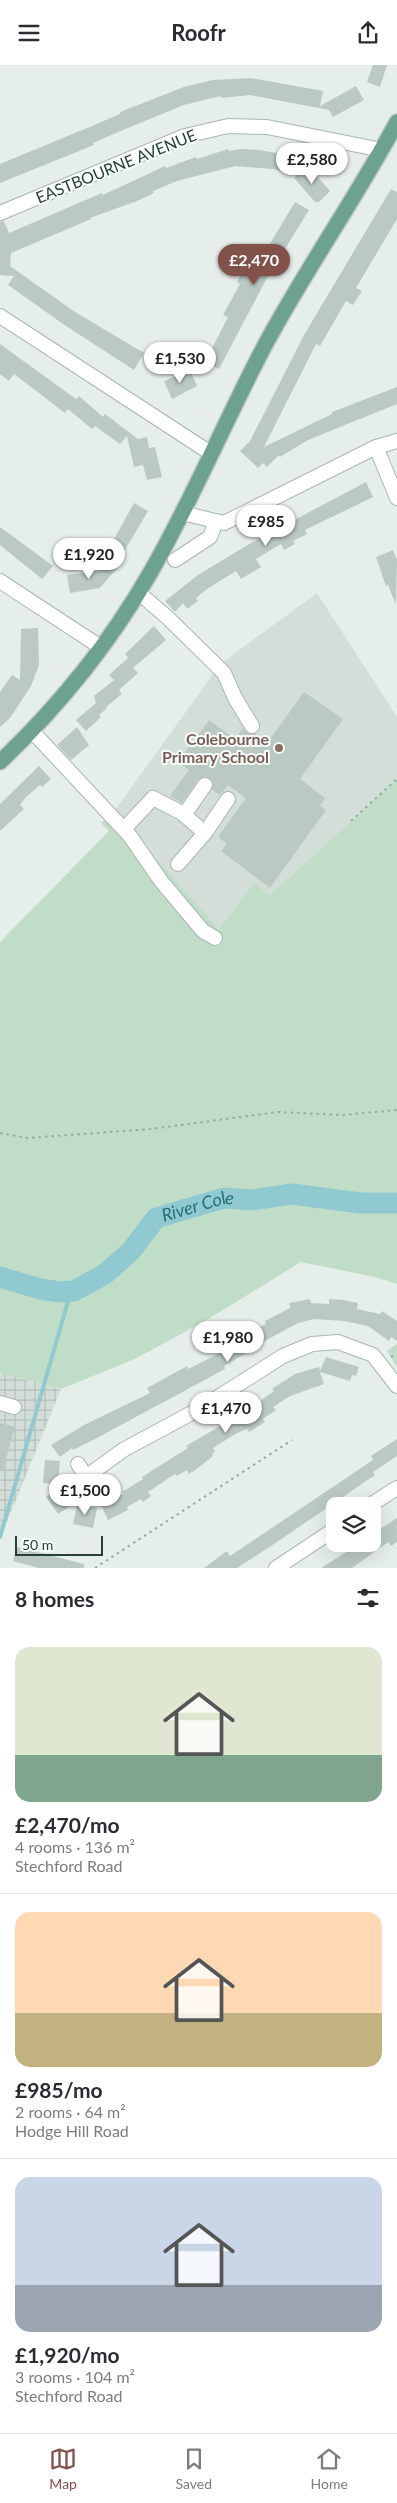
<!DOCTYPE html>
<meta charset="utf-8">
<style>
body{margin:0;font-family:Lato,sans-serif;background:#f2f2f3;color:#2b2b33;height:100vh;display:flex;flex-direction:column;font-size:19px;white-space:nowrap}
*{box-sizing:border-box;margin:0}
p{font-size:16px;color:#7c7c81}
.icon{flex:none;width:28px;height:28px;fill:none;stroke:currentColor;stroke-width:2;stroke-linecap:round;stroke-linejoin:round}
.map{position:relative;height:1503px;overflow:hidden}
.side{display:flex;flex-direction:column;background:#fff;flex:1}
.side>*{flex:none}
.controls{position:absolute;left:326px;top:1432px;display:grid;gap:10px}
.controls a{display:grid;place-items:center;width:55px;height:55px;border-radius:10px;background:#fff;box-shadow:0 5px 20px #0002;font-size:25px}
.scale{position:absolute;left:15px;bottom:12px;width:88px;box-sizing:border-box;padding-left:5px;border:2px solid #254038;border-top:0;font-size:14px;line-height:18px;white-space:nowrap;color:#254038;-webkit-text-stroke:4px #f7fbf9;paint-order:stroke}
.price{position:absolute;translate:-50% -42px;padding:0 11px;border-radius:18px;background:#fff;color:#222;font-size:16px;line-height:32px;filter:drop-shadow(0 1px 2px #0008)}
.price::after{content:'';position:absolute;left:50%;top:30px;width:15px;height:11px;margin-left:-8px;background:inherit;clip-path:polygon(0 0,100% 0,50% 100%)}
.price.on{background:#82524a;color:#fff}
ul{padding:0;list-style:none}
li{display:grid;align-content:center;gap:10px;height:265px;padding:0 15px}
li+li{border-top:1px solid #e1e1e2}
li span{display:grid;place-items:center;height:155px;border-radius:15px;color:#555}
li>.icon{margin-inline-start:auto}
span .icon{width:90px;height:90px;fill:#fffc;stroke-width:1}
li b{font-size:21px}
h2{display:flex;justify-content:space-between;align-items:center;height:60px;padding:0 15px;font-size:21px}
header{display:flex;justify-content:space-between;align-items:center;height:65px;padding:0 15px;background:#fff;font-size:22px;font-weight:700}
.tab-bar{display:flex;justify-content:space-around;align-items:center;height:70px;border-top:1px solid #e1e1e2;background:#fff;font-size:14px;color:#7c7c81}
.tab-bar a{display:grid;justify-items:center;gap:2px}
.tab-bar .on{color:#82524a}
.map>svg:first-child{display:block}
</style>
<header><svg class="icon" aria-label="menu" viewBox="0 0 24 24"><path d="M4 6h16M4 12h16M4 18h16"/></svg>Roofr<svg class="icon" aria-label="share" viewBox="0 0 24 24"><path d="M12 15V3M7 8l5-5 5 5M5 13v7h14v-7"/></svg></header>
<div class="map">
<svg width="397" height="1503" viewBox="0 0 397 1503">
<defs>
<pattern id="industrial-grid" width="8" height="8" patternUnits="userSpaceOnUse" patternTransform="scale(1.25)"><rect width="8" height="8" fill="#d4ded9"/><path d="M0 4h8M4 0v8" fill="none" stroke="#b6c0bb"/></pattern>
</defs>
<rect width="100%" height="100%" fill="#e6eeea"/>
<!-- built -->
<polygon fill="#d4ded9" points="317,528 397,652 397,714 270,830 254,818 219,864 113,748 216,605 157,536 223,597"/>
<!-- industrial -->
<polygon fill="url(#industrial-grid)" points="0,1308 61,1324 0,1474"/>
<!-- green -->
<g fill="#c0dec7">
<polygon points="397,714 397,1219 375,1212 301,1197 205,1256 135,1294 61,1324 0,1308 0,877 109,766 101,758 109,750 131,766 219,864 254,818 270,830"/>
<polygon points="397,1279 397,1302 387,1286"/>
</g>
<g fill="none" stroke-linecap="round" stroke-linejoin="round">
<!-- stream -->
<polyline stroke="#91c9d0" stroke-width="4" points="0,1472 71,1226"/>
<!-- river -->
<path stroke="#91c9d0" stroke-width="21" id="s1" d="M 0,1212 L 40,1224 L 60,1227 L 74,1226 L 105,1209 L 131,1186 L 156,1153 L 224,1133 L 252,1135 L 292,1129 L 360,1138 L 397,1138"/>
</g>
<!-- building -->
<g fill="#bbc9c3">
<polygon points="373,0 387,0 380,22 367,17"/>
<polygon points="251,13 323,26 320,41 356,21 364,35 333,52 329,45 250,30 221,33 221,31 184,40 123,65 93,78 94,80 0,118 0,99 92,61 120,49 120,47 184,22 213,15"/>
<polygon points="228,84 229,86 241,84 259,85 294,91 289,108 273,104 235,101 177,116 153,126 154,128 137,136 90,153 91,154 11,188 10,201 75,247 144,288 134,305 66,261 8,220 14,211 0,210 0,157 4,156 9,168 102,128 103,130 165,101 166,103 196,92 197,94"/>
<polygon points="308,101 330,126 319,137 315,137 294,113"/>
<polygon points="391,124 397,127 397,154 356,223 362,226 353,240 346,236 320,281 316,279 264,382 332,349 332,347 397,322 397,339 308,375 280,392 279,390 267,402 263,398 258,403 240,386 250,376 304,270"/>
<polygon points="295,137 309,145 267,213 219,304 205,297 228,252 223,250 240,219 237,217 242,208 246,210 247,207 252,209"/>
<polygon points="0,279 76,334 79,331 103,352 105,349 138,374 147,372 149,383 155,382 162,412 147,415 143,400 134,402 127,371 120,379 95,361 92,364 68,344 65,348 14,309 9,316 0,309"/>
<polygon points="190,305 197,321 172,334 164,316"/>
<polygon points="366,417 373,432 305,465 307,469 293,476 295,479 284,485 281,479 256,494 261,502 241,514 236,506 207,524 196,533 198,536 187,544 183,538 175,547 165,536 198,510 251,478"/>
<polygon points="134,438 148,446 116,500 102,492 105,488 101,477 113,476"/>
<polygon points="0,462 53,501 42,514 0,480"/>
<polygon points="393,485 397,495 396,540 388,520 386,521 376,492"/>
<polygon points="117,503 100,523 70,528 67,510"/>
<polygon points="154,561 166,575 133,603 138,608 119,625 122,629 106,642 107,643 99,650 101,652 86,666 76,655 96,638 94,631 114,615 109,610 128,593 125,589"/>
<polygon points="38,563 39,600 31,621 10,653 0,662 0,627 12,610 20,615 21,564"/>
<polygon points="304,627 343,654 300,714 325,733 320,741 326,745 270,823 221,786 227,779 218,772 246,733 228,720 220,730 212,725 213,716 205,711 198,715 182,738 170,731 189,705 178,697 209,655 235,674 243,663 247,668 256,669 268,677"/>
<polygon points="77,662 89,680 71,695 57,680"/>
<polygon points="39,701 51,714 42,722 40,720 26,732 20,740 24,744 0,766 0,739"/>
<polygon points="310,1234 311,1238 329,1239 329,1234 344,1235 358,1238 357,1244 380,1249 382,1246 397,1256 397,1276 391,1272 389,1276 368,1261 344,1256 314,1254 298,1258 244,1287 245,1289 224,1301 225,1304 95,1374 73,1385 72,1383 60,1392 51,1380 84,1360 150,1328 147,1323 187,1301 188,1304 220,1288 219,1286 229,1281 226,1275 247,1263 249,1267 266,1259 265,1256 290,1243 289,1238"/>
<polygon points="326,1292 359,1302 356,1311 352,1310 350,1316 320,1307 324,1319 290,1331 273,1342 276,1345 263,1354 265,1357 249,1367 247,1364 237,1368 213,1383 215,1387 212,1389 213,1391 198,1403 189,1409 187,1405 177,1411 175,1409 148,1427 151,1431 143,1437 141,1434 127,1442 128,1445 108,1455 101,1440 124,1429 122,1427 143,1414 142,1412 188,1383 186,1381 249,1344 274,1326 272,1324 295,1309 319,1302 320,1306"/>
<polygon points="0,1358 15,1362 3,1405 0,1405"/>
<polygon points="397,1374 397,1391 373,1407 375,1410 277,1477 237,1503 204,1503 227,1486 230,1491 373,1395 371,1391"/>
<polygon points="45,1395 60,1396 58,1419 43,1418"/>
<polygon points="60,1422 73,1439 58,1449 46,1432"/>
<polygon points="77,1439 97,1443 93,1463 73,1459"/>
<polygon points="397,1453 397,1477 391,1481 388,1477 352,1503 321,1503 359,1479 372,1479 372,1469"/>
<polygon points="17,1482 84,1499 84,1503 39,1503 13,1496"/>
</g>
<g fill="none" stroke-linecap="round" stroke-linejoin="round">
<defs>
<g id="minor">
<polyline points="0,148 185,71 228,61 267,62 382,85"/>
<polyline points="0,251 212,389"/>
<polyline points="376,382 397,433"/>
<polyline points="182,448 224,458 376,382 397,376"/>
<polyline points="175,495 210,472 216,456"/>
<polyline points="0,516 102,583"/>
<polyline points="138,527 168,553 224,608 235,633 252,661"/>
<polyline points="31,665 130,771 161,816 203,866 215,873"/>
<polyline points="184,750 205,720"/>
<polyline points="124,764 153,733 182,748 205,768 178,799"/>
<polyline points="205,768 228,734"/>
<polyline points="0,1338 14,1342"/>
<polyline points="78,1399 95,1425"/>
<polyline points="86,1412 123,1385 201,1343 283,1291 312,1279 338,1277 373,1290 397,1321"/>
<polyline points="369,1441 397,1423"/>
<polyline points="276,1503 335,1464"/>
</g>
<path id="major" d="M 0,697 C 58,642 109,579 149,510 C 192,436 225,356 265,280 C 306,204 356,133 397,57"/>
</defs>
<!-- minor casing -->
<use href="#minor" stroke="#a8b6b1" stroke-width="16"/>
<!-- major casing -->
<use href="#major" stroke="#c2cac7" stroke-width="18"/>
<!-- path -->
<g stroke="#88b1a2" stroke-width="2" stroke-dasharray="2.5 4" stroke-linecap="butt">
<polyline points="351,756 397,714"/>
<polyline points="0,1068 28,1073 151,1064 278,1047 342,1050 397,1045"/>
<polyline points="391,1292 397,1289"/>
<polyline points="95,1503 292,1375"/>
</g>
<!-- minor -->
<use href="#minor" stroke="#fff" stroke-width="14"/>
<!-- major -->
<use href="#major" stroke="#6da292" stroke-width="15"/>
</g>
<!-- markers -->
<circle fill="#8d6e63" stroke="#f7fbf9" stroke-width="2" cx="279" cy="683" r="5"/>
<g text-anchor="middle" stroke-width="4" stroke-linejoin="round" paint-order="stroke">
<!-- street labels -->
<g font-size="16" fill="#254038" stroke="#f7fbf9">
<text transform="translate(116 101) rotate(-22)" y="6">EASTBOURNE AVENUE</text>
</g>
<!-- education labels -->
<g font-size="16" font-weight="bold" fill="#785e54" stroke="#f7fbf9" text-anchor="end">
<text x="269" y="680">Colebourne<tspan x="269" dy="18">Primary School</tspan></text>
</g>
<!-- water labels -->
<g font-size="18" font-style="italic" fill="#216f7b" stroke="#f7fbf9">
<text dy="6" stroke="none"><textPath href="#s1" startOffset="231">River Cole</textPath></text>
</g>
</g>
</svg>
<div class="controls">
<a><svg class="icon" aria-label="layers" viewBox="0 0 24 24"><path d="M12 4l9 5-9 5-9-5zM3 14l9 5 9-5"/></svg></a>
</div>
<div class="scale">50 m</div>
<b class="price" style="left:312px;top:120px">£2,580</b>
<b class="price on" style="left:254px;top:221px">£2,470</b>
<b class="price" style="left:180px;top:319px">£1,530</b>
<b class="price" style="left:266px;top:482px">£985</b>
<b class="price" style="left:89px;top:515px">£1,920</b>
<b class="price" style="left:228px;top:1298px">£1,980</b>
<b class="price" style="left:226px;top:1369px">£1,470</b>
<b class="price" style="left:85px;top:1451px">£1,500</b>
</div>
<section class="side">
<h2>8 homes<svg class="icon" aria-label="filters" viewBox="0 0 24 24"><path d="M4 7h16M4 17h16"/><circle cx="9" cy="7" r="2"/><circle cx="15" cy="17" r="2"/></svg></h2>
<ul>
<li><span style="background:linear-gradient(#dfe7d0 70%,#7fa58c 0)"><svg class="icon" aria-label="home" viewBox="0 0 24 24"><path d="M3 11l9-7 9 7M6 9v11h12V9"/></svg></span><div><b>£2,470/mo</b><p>4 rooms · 136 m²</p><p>Stechford Road</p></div></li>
<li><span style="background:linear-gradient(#ffd9b3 65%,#c2b280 0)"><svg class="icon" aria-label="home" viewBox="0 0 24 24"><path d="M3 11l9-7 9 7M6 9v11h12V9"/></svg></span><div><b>£985/mo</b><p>2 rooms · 64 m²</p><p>Hodge Hill Road</p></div></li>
<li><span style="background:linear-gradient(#c9d6e8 70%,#9aa5b1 0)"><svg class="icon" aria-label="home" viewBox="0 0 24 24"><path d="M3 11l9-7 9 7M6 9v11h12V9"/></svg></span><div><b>£1,920/mo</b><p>3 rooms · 104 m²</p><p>Stechford Road</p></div></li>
</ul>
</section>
<nav class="tab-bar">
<a class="on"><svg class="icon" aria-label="map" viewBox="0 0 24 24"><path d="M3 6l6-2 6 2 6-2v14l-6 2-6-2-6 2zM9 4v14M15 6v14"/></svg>Map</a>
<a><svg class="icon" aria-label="saved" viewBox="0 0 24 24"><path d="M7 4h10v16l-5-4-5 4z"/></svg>Saved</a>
<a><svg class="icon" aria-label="home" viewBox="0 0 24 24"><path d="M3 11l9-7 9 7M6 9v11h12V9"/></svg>Home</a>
</nav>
